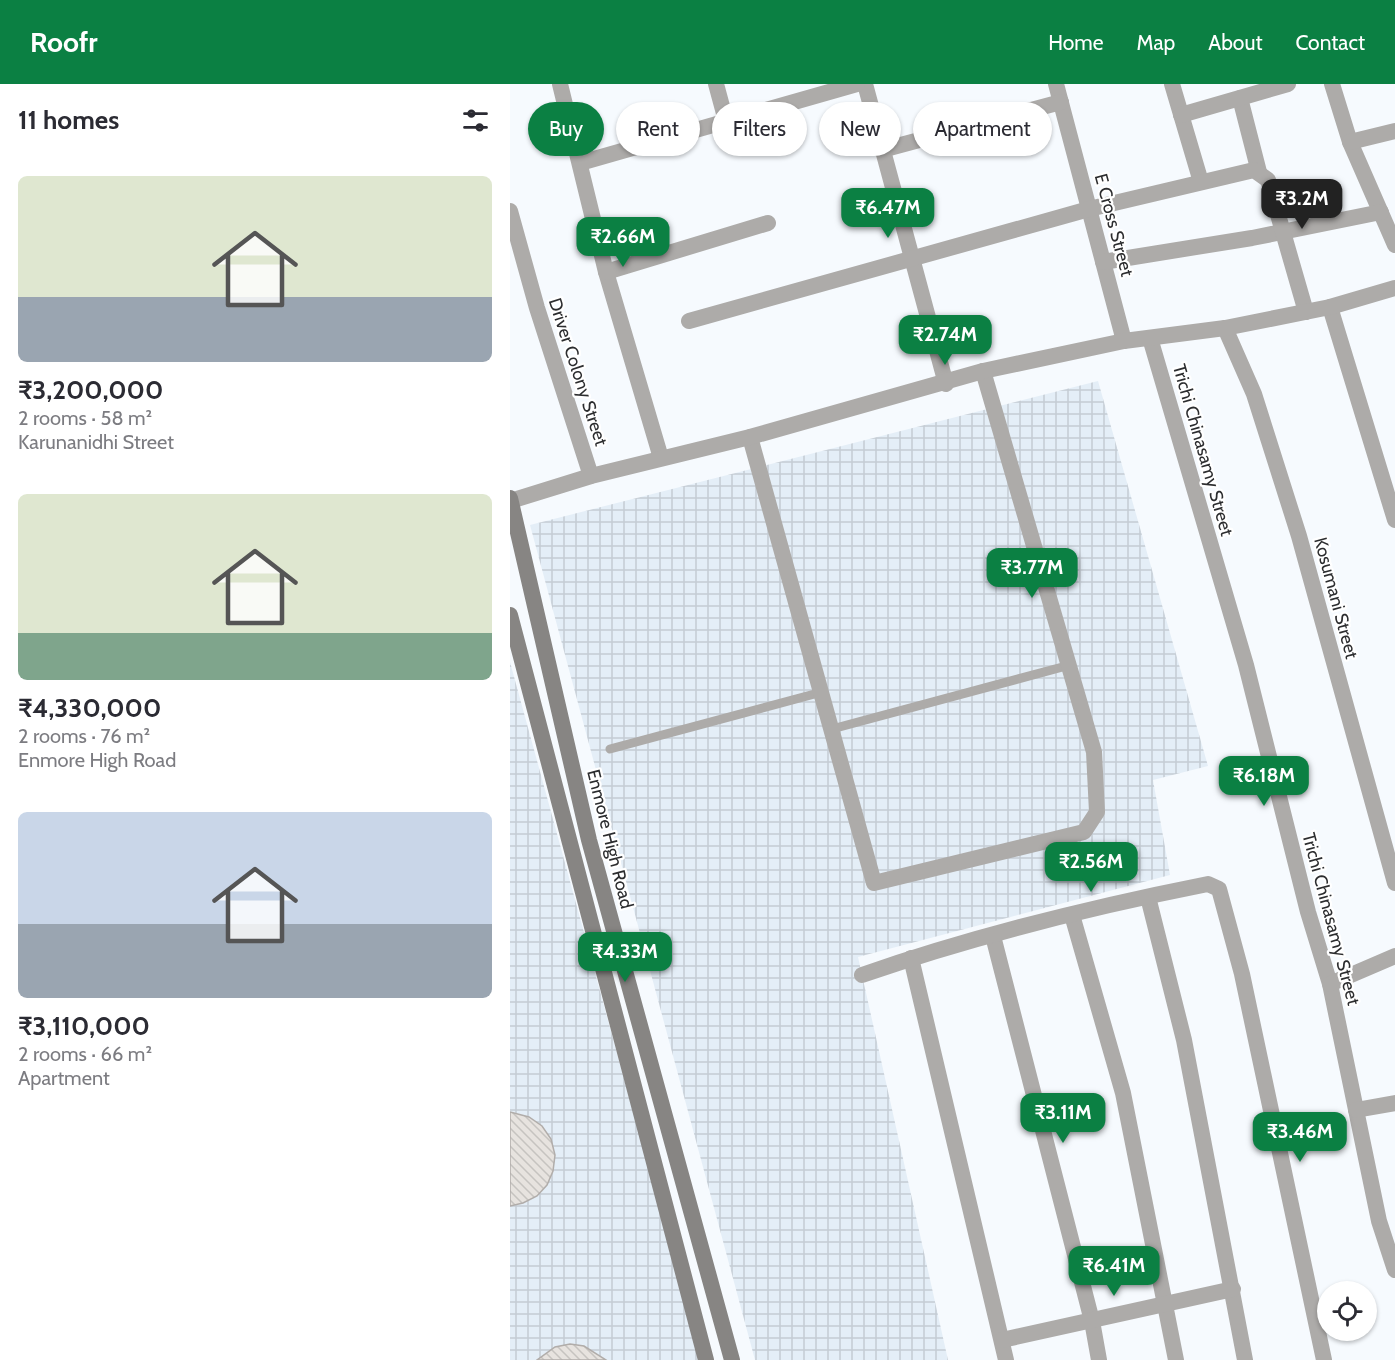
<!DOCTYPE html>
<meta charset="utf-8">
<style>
body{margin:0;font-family:Cabin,sans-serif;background:#f2f2f3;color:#2b2b33;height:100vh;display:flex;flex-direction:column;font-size:22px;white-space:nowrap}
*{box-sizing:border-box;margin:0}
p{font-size:20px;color:#7c7c81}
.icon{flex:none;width:33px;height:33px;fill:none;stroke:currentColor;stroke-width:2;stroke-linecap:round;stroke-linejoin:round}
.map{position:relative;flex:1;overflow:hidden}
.details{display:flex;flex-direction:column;background:#fff;width:510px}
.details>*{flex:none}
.top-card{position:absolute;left:18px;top:18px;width:570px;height:54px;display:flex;gap:12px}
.controls{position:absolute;left:807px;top:1197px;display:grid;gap:12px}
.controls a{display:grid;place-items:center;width:60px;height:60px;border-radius:50%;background:#fff;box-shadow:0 2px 4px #0004;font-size:30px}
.price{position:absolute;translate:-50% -51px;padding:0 14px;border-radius:12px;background:#0b8043;color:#fff;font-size:20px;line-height:39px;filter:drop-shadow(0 2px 3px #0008)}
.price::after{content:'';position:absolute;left:50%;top:36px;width:18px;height:14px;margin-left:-9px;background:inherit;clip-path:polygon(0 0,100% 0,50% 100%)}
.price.current{background:#222;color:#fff}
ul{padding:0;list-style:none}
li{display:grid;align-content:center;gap:12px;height:318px;padding:0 18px}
li span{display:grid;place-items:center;height:186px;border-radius:9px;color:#555}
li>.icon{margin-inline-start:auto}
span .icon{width:108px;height:108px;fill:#fffc;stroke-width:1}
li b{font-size:26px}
h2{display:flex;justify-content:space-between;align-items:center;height:72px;padding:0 18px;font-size:26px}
.chip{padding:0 21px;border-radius:27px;background:#fff;box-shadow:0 2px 4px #0004;font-size:21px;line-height:54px}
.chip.current{background:#0b8043;color:#fff}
header{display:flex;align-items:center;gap:36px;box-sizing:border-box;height:84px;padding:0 30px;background:#0b8043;color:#fff}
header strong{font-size:28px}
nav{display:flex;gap:33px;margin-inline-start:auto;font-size:21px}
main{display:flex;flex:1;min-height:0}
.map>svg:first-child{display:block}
</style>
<header>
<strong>Roofr</strong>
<nav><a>Home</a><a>Map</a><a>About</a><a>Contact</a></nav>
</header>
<main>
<section class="details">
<h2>11 homes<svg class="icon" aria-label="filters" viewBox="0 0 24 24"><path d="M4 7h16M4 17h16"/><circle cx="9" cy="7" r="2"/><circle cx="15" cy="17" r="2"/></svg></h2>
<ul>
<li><span style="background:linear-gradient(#dfe7d0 65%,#9aa5b1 0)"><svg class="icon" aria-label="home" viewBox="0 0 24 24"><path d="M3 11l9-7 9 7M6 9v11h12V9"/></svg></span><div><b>₹3,200,000</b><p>2 rooms · 58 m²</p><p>Karunanidhi Street</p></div></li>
<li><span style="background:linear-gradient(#dfe7d0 75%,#7fa58c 0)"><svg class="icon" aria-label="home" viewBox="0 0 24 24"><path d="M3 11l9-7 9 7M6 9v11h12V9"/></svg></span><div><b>₹4,330,000</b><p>2 rooms · 76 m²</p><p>Enmore High Road</p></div></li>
<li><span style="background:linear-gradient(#c9d6e8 60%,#9aa5b1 0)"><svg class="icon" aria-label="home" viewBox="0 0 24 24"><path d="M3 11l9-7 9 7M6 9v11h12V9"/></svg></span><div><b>₹3,110,000</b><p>2 rooms · 66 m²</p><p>Apartment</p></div></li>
</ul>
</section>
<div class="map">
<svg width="885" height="1276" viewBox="0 0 885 1276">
<defs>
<pattern id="industrial-grid" width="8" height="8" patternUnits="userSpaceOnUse" patternTransform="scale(1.5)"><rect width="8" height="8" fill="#e4eef7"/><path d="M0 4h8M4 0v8" fill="none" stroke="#c4ccd4"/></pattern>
<pattern id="building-back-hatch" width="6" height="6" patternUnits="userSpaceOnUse" patternTransform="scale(1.5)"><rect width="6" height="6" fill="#e7e3df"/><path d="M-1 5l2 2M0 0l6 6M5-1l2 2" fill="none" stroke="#c6c3c0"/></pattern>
</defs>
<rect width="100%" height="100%" fill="#f6fafe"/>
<!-- industrial -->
<g fill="url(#industrial-grid)">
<polygon points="588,297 698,682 643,696 660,791 348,873 438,1276 245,1276 20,441"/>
<polygon points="0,578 191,1276 0,1276"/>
</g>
<!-- building -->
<g fill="url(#building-back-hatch)" stroke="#b1adaa" stroke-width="1.5">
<polygon points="0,1028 19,1033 32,1042 41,1055 45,1071 43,1087 37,1101 27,1112 13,1119 0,1122"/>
<polygon points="60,1260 74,1262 96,1276 27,1276 45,1263"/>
</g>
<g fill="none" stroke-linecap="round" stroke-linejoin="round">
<!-- service -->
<g stroke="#adaba9" stroke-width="9">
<polyline points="322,645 560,581"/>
<polyline points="100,665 312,608"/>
</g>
<!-- minor -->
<g stroke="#adaba9" stroke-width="16">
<polyline points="50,0 96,188 151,374"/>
<polyline points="206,0 216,37"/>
<polyline points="355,0 436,300"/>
<polyline points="546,0 614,257"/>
<polyline points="662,0 691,98"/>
<polyline points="822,0 840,58 885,161"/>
<polyline points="730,14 749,88"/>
<polyline points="671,31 778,0"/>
<polyline points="840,58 885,47"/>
<polyline points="372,66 551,18"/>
<polyline points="70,79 347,0"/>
<polyline points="0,127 27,224 81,392"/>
<polyline points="593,178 742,154 871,128"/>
<polyline points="96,188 258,139"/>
<polyline points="820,223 885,436"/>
<polyline points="179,237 579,125 744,86 758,96 796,228"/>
<polyline points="715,244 744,310 789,452 885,799"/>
<polyline points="640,254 736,581 798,828 820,900 869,1137 885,1186"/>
<polyline points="240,353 364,799 574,748 587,728 584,668 473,287"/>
<polyline points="0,417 81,392 240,353 473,287 614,257 715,244 820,223 885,204"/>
<polyline points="638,813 674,956 735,1276"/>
<polyline points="562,831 613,1009 666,1276"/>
<polyline points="483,852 582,1237 589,1276"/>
<polyline points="401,874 496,1276"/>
<path d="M 352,891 C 464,852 582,823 698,800 L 709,805 L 732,890 L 814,1276"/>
<polyline points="820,900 885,872"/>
<polyline points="846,1026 885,1019"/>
<polyline points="492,1256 723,1205"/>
</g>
<!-- secondary -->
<g stroke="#878583" stroke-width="16">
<polyline points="0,414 79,756 222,1276"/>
<polyline points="0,531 196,1276"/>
</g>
</g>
<g text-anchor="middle" stroke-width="4.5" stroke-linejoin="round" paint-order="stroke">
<!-- street labels -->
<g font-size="18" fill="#2c2d2f" stroke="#fff">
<text transform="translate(604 141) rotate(75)" y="6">E Cross Street</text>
<text transform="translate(68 288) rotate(72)" y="6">Driver Colony Street</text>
<text transform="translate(693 366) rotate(74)" y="6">Trichi Chinasamy Street</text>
<text transform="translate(826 514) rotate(75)" y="6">Kosumani Street</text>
<text transform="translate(100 755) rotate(76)" y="6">Enmore High Road</text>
<text transform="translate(821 835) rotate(75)" y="6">Trichi Chinasamy Street</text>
</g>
</g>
</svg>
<div class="controls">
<a><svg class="icon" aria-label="locate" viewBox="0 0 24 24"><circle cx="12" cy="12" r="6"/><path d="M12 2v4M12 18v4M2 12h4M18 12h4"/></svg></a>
</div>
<b class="price current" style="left:792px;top:146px">₹3.2M</b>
<b class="price" style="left:378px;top:155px">₹6.47M</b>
<b class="price" style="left:113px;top:184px">₹2.66M</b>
<b class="price" style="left:435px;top:282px">₹2.74M</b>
<b class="price" style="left:522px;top:515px">₹3.77M</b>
<b class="price" style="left:754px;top:723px">₹6.18M</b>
<b class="price" style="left:581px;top:809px">₹2.56M</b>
<b class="price" style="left:115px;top:899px">₹4.33M</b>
<b class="price" style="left:553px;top:1060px">₹3.11M</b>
<b class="price" style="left:790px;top:1079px">₹3.46M</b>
<b class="price" style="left:604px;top:1213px">₹6.41M</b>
<div class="top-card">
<a class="chip current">Buy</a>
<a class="chip">Rent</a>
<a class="chip">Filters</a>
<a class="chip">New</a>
<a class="chip">Apartment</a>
</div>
</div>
</main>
